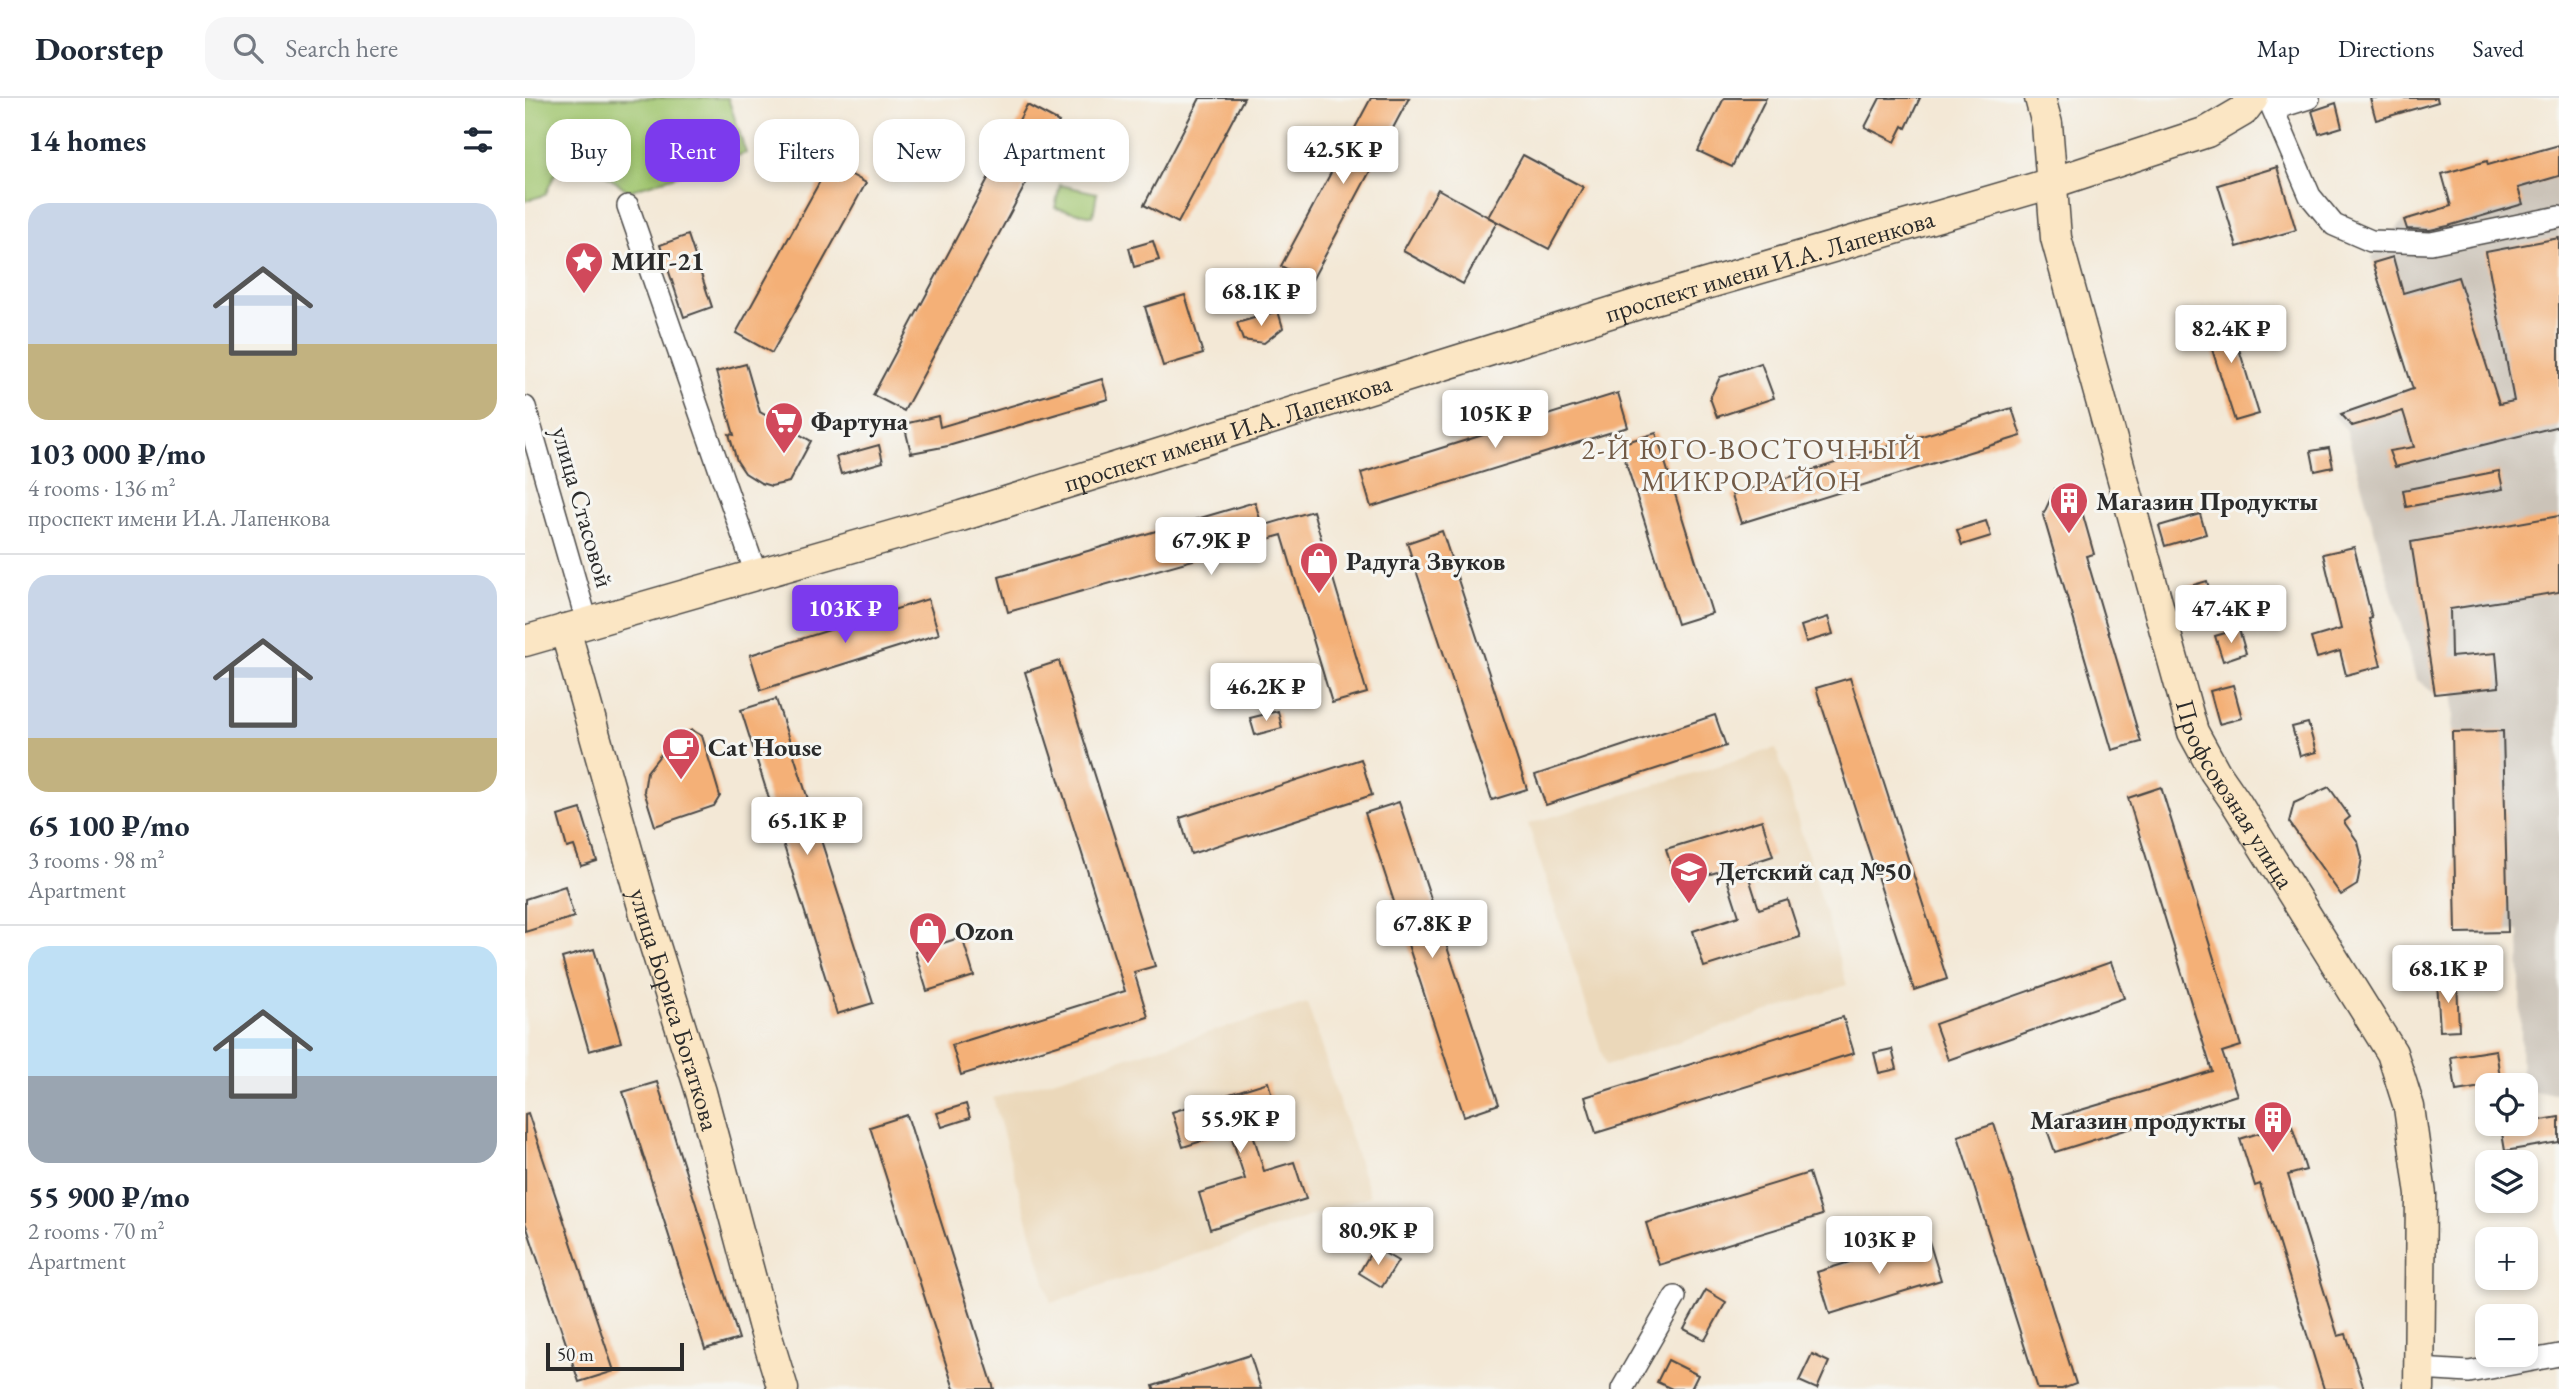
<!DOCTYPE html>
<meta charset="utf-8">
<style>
body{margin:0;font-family:"EB Garamond",serif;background:#f6f6f7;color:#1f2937;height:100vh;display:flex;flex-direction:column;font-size:26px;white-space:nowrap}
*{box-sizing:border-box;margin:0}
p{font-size:23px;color:#747a83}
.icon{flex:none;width:38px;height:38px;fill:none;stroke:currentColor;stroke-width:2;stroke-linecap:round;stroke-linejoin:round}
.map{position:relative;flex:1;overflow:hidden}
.sheet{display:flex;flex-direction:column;background:#fff;width:525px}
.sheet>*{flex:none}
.guide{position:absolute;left:21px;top:21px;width:665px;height:63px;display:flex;gap:14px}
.controls{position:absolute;left:1950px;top:975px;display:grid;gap:14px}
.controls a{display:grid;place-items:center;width:63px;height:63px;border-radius:14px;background:#fff;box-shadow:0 4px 10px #0003;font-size:35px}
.scale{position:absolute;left:21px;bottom:18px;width:138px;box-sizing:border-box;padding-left:7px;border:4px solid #2b2b2b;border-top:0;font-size:19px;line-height:24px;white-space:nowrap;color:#2b2b2b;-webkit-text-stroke:5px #f6f6f2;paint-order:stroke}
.price{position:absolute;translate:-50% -60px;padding:0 16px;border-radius:7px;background:#fff;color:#222;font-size:23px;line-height:46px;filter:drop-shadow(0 2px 4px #0008)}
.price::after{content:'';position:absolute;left:50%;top:42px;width:21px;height:16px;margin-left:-10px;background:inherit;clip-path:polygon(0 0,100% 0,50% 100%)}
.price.selected{background:#7c3aed;color:#fff}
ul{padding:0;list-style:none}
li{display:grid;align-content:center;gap:14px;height:371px;padding:0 28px}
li+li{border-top:2px solid #e0e1e3}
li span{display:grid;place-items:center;height:217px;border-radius:21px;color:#555}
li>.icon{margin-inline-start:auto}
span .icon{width:126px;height:126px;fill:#fffc;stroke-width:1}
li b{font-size:30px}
h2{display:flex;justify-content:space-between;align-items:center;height:84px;padding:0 28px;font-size:30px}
.chip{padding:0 24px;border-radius:21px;background:#fff;box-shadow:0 4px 10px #0003;font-size:24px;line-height:63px}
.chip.selected{background:#7c3aed;color:#fff}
header{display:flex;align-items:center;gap:42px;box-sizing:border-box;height:98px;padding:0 35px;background:#fff;border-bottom:2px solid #e0e1e3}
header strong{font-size:33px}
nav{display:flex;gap:38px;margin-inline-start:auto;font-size:24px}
.search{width:490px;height:63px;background:#f6f6f7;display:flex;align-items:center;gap:18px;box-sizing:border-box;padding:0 24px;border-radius:21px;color:#747a83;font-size:26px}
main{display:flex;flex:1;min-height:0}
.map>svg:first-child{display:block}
</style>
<header>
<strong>Doorstep</strong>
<div class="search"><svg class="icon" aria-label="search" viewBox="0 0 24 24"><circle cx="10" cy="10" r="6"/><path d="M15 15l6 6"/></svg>Search here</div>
<nav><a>Map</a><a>Directions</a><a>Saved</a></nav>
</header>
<main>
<section class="sheet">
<h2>14 homes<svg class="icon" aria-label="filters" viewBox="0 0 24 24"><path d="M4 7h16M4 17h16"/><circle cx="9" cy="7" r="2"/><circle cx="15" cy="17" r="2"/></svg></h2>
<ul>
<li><span style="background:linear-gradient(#c9d6e8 65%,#c2b280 0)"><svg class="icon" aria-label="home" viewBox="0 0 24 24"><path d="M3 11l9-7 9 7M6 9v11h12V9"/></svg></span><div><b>103 000 ₽/mo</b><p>4 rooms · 136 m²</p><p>проспект имени И.А. Лапенкова</p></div></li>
<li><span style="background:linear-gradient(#c9d6e8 75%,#c2b280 0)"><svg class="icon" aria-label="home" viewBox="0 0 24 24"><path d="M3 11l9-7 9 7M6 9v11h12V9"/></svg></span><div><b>65 100 ₽/mo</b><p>3 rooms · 98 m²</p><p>Apartment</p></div></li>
<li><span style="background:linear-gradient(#bfe0f5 60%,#9aa5b1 0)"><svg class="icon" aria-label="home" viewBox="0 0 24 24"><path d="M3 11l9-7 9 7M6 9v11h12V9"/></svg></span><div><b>55 900 ₽/mo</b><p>2 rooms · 70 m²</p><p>Apartment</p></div></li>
</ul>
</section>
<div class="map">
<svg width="2034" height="1291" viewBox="0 0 2034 1291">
<rect width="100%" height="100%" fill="#f6f6f2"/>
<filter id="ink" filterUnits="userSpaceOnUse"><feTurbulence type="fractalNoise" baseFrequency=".0143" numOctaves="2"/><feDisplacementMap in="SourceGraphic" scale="14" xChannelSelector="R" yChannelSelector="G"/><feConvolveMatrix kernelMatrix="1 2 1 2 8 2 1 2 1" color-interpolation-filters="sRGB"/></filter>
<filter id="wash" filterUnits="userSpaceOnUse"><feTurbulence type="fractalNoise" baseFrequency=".00686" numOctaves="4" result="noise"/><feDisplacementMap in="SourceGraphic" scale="28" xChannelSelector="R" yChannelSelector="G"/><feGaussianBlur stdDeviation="1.57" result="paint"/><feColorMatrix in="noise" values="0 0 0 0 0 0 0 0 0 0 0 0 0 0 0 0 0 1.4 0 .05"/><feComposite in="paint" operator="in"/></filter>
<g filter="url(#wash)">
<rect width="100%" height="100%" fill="#f3e8d6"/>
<!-- built -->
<g fill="#ebd8ba">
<polygon points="1251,650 1322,887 1081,968 1003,726"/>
<polygon points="782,905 845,1098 526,1205 468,1000"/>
</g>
<!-- industrial -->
<polygon fill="#cbc3b8" points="2034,47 2034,995 2000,994 2000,987 1997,987 1994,833 1931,835 1927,634 1929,593 1910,596 1891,581 1821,331 1807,316 1888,290 1847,159 1879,122 1976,94 1968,66"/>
<!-- green -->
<g fill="#a1c670" stroke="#66784e" stroke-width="2">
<polygon points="0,0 203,0 221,55 104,93 65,67 32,72 20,97 0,103"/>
<polygon points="535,87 572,95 568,118 530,110"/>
</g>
<g id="blocks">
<!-- building -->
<g fill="#f4b077">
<polygon points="675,0 719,0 653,125 619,107"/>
<polygon points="846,0 884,0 786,184 756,168"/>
<polygon points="1199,0 1241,0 1207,69 1173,53"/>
<polygon points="1355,0 1395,0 1381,30 1378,28 1370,44 1340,29"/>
<polygon points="1845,0 1912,0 1913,4 1851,22"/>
<polygon points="1811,5 1817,29 1794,36 1787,13"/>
<polygon points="502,7 534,24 379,313 348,297"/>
<polygon points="2034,47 2034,78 1993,90 1998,106 1923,128 1905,132 1882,131 1879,122 1926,108 1917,76 1962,63 1963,67"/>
<polygon points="425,48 431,66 412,72 406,54"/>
<polygon points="998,57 1058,89 1024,151 963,119"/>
<polygon points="305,65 341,85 247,255 211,235"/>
<polygon points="1752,69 1771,132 1712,149 1693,87"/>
<polygon points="913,91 972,124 938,186 878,153"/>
<polygon points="163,137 187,209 159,219 135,147"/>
<polygon points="2034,140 2034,328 1870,369 1864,353 1889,349 1878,313 1827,328 1816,316 1888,291 1848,165 1868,159 1878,195 1933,179 1974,306 1989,303 1961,154"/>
<polygon points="628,143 634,162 609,169 604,150"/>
<polygon points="660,197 678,256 638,268 620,209"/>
<polygon points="1702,212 1734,316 1710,323 1677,220"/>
<polygon points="753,213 758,230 739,245 718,242 712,225"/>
<polygon points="1236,265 1249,300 1192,319 1185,300 1195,279"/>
<polygon points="221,266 235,314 286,343 264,384 246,388 236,385 220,375 212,363 204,336 209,337 191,274"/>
<polygon points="577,281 583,301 423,348 386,355 379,326 413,318 415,329"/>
<polygon points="1093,295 1103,329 846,409 836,375"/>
<polygon points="1487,310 1496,338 1216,425 1207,397"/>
<polygon points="1131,335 1187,515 1152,526 1095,346"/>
<polygon points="354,347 358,364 316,376 311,359"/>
<polygon points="1804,350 1808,369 1790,373 1786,353"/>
<polygon points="1974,373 1978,391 1881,409 1878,392"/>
<polygon points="1530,391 1554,403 1569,456 1561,458 1616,644 1587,652 1518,417"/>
<polygon points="730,404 737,428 788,413 842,595 807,605 757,437 483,514 474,479"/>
<polygon points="1675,416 1681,436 1640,448 1634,428"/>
<polygon points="2034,418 2034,494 1925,511 1926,559 1971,555 1974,589 1910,596 1886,444"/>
<polygon points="1461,423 1466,438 1437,447 1432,432"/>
<polygon points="917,433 1002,691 967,702 882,445"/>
<polygon points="1829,449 1847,520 1844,521 1856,568 1821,577 1815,553 1792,560 1786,540 1816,531 1798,456"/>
<polygon points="1682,483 1687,502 1660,510 1655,491"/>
<polygon points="403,501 414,536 236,592 225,557"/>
<polygon points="1303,519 1308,536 1281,544 1276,528"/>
<polygon points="1714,531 1721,555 1698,563 1690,538"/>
<polygon points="534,563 630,868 609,874 623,919 436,977 427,947 600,893 500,574"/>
<polygon points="1325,580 1422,881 1389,892 1291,590"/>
<polygon points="1708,587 1717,620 1694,626 1685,593"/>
<polygon points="251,601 348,905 312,916 216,612"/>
<polygon points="753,613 757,630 730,637 725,620"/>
<polygon points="1190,617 1201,648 1021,707 1010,677"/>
<polygon points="1783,625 1791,654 1775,658 1767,629"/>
<polygon points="167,632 177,638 195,698 189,708 130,728 119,693 122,674 136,656 153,645 152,638"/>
<polygon points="1978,633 1983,834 1931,835 1927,634"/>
<polygon points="836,661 847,697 666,756 655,720"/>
<polygon points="1636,689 1716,948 1697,954 1712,997 1530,1054 1519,1023 1687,973 1603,700"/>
<polygon points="1804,689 1825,719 1819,724 1833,744 1837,760 1832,787 1816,797 1764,724 1769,705"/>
<polygon points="874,704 974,1006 939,1018 840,715"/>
<polygon points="56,711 72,763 56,768 49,748 42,750 33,718"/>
<polygon points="1237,722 1248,758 1220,767 1234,811 1263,802 1275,839 1179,869 1168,833 1214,818 1199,772 1152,786 1141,751"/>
<polygon points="40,788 49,819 0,834 0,801"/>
<polygon points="437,839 449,878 402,893 390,854"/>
<polygon points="69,851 96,944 64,953 37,860"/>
<polygon points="1586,864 1599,900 1423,962 1410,926"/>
<polygon points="1932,882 1934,932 1915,933 1912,883"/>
<polygon points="1318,919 1329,955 1071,1035 1060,999"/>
<polygon points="1367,951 1372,971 1354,975 1349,955"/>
<polygon points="1971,952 1976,986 1931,993 1926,959"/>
<polygon points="132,984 214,1241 180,1251 98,994"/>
<polygon points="743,984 754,1021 726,1029 739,1073 769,1064 781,1101 685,1131 674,1095 720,1081 705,1034 658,1049 647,1014"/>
<polygon points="441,1006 445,1020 417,1029 412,1015"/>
<polygon points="3,1015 89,1273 54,1284 0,1124 0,1016"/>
<polygon points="382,1017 469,1291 429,1291 345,1029"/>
<polygon points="2034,1019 2034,1044 1980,1053 1976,1029"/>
<polygon points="1766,1025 1781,1072 1763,1077 1813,1238 1821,1236 1839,1291 1799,1291 1735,1086 1730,1088 1715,1041"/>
<polygon points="1469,1026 1551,1286 1537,1291 1513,1291 1433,1038"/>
<polygon points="1284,1075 1297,1117 1134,1167 1121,1125"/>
<polygon points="1403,1140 1416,1182 1305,1216 1292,1174"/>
<polygon points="849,1149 873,1163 857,1189 834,1175"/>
<polygon points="1181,1192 1201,1204 1180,1242 1159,1231"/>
<polygon points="1287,1256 1304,1264 1292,1291 1274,1283"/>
<polygon points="725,1257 736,1291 629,1291 628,1288"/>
<polygon points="1143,1262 1173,1277 1166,1291 1147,1291 1132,1284"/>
</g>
</g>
</g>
<g filter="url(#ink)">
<use href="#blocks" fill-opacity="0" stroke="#494745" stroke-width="2"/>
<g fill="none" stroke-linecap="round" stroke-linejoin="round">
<defs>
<g id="street">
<polyline points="1743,0 1785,98 1809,127 1846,143 1906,145 2034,119"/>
<polyline points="1749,11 1784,0"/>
<polyline points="103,108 231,476"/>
<polyline points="0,309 62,524"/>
<polyline points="1894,1271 1944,1274 2034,1257"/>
<polyline points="1097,1291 1150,1199"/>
</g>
<g id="secondary">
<path id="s1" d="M 1515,0 L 1522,26 L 1531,140 L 1668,634 L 1690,674 L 1710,703 L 1867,955 L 1884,1009 L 1896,1097 L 1894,1291"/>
<path id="s2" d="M 40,531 L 120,816 L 176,994 L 238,1226 L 258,1291"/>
<path id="s3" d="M 0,543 L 436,418 L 1126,202 L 1527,85 L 1682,34 L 1718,13 L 1728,0"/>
</g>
</defs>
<!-- street casing -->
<use href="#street" stroke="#494745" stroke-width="24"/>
<!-- secondary casing -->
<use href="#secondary" stroke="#494745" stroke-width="33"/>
<!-- street -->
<use href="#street" stroke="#fff" stroke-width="21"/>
<!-- secondary -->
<use href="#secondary" stroke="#fbe6c4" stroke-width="30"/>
</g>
</g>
<!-- icons -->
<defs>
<symbol id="sight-pin" viewBox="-11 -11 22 30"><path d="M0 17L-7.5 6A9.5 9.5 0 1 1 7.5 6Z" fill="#d1495b" stroke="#f6f6f2"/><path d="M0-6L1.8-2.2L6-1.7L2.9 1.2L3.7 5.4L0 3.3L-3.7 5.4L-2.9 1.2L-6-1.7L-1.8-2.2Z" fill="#fff"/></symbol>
<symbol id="supermarket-pin" viewBox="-11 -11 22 30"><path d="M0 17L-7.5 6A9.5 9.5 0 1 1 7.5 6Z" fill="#d1495b" stroke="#f6f6f2"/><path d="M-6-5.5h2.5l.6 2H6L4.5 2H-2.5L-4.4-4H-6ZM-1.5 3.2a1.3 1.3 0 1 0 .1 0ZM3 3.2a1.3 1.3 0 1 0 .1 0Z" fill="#fff"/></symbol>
<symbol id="building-pin" viewBox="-11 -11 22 30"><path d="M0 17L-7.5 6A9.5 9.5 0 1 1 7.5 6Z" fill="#d1495b" stroke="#f6f6f2"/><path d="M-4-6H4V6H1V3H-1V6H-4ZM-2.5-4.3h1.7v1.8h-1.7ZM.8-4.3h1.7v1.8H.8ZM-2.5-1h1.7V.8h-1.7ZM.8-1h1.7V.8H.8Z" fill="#fff"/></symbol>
<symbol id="shop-pin" viewBox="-11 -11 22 30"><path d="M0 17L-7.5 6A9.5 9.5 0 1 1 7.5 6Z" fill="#d1495b" stroke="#f6f6f2"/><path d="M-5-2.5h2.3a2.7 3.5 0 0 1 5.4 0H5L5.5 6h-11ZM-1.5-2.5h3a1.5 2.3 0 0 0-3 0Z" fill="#fff"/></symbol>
<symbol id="cafe-pin" viewBox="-11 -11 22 30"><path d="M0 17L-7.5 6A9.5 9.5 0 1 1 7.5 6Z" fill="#d1495b" stroke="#f6f6f2"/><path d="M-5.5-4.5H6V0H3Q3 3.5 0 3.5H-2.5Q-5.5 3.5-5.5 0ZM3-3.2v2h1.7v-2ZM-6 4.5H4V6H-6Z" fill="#fff"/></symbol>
<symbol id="school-pin" viewBox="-11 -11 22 30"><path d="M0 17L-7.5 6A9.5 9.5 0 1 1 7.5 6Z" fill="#d1495b" stroke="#f6f6f2"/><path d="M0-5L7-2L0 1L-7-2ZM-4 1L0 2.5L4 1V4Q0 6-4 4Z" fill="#fff"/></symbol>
</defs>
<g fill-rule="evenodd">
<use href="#sight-pin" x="37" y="141" width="44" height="60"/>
<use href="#supermarket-pin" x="237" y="301" width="44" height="60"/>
<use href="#building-pin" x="1522" y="381" width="44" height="60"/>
<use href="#shop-pin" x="772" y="441" width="44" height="60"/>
<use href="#cafe-pin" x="134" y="627" width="44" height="60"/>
<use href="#school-pin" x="1142" y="751" width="44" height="60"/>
<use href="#shop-pin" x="381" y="811" width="44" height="60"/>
<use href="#building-pin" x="1726" y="1000" width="44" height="60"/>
</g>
<g text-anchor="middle" stroke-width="6" stroke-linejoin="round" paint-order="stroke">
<!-- poi labels -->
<g font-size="26" font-weight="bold" fill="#2b2b2b" stroke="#f6f6f2" text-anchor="start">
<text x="86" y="172">МИГ-21</text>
<text x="286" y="332">Фартуна</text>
<text x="1571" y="412">Магазин Продукты</text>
<text x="821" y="472">Радуга Звуков</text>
<text x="183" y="658">Cat House</text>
<text x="1191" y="782">Детский сад №50</text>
<text x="430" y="842">Ozon</text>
<text x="1721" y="1031" text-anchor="end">Магазин продукты</text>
</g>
<!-- street labels -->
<g font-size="26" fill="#2b2b2b" stroke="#f6f6f2">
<text dy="9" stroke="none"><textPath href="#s3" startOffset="1300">проспект имени И.А. Лапенкова</textPath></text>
<text dy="9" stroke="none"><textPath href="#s3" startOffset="733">проспект имени И.А. Лапенкова</textPath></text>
<text transform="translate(58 409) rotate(74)" y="9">улица Стасовой</text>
<text dy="9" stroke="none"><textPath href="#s1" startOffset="728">Профсоюзная улица</textPath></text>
<text dy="9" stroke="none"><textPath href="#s2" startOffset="396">улица Бориса Богаткова</textPath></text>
</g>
<!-- neighbourhood labels -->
<g font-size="28" letter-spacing="2" fill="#715a46" stroke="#f6f6f2">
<text x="1227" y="361">2-Й ЮГО-ВОСТОЧНЫЙ<tspan x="1227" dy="32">МИКРОРАЙОН</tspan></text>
</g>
</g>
</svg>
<div class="controls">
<a><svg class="icon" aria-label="locate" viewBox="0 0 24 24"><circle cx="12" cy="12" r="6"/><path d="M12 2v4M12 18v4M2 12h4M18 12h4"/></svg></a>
<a><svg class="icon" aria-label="layers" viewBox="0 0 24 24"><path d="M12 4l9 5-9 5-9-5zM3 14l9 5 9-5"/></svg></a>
<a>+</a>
<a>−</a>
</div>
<div class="scale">50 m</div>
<b class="price" style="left:818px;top:88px">42.5K ₽</b>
<b class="price" style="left:736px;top:230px">68.1K ₽</b>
<b class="price" style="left:1706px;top:267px">82.4K ₽</b>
<b class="price" style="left:970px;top:352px">105K ₽</b>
<b class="price" style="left:686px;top:479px">67.9K ₽</b>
<b class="price selected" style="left:320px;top:547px">103K ₽</b>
<b class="price" style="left:1706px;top:547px">47.4K ₽</b>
<b class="price" style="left:741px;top:625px">46.2K ₽</b>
<b class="price" style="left:282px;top:759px">65.1K ₽</b>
<b class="price" style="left:907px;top:862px">67.8K ₽</b>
<b class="price" style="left:1923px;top:907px">68.1K ₽</b>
<b class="price" style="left:715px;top:1057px">55.9K ₽</b>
<b class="price" style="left:853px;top:1169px">80.9K ₽</b>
<b class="price" style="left:1354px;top:1178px">103K ₽</b>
<div class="guide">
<a class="chip">Buy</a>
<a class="chip selected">Rent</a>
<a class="chip">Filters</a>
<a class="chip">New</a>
<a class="chip">Apartment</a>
</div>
</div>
</main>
